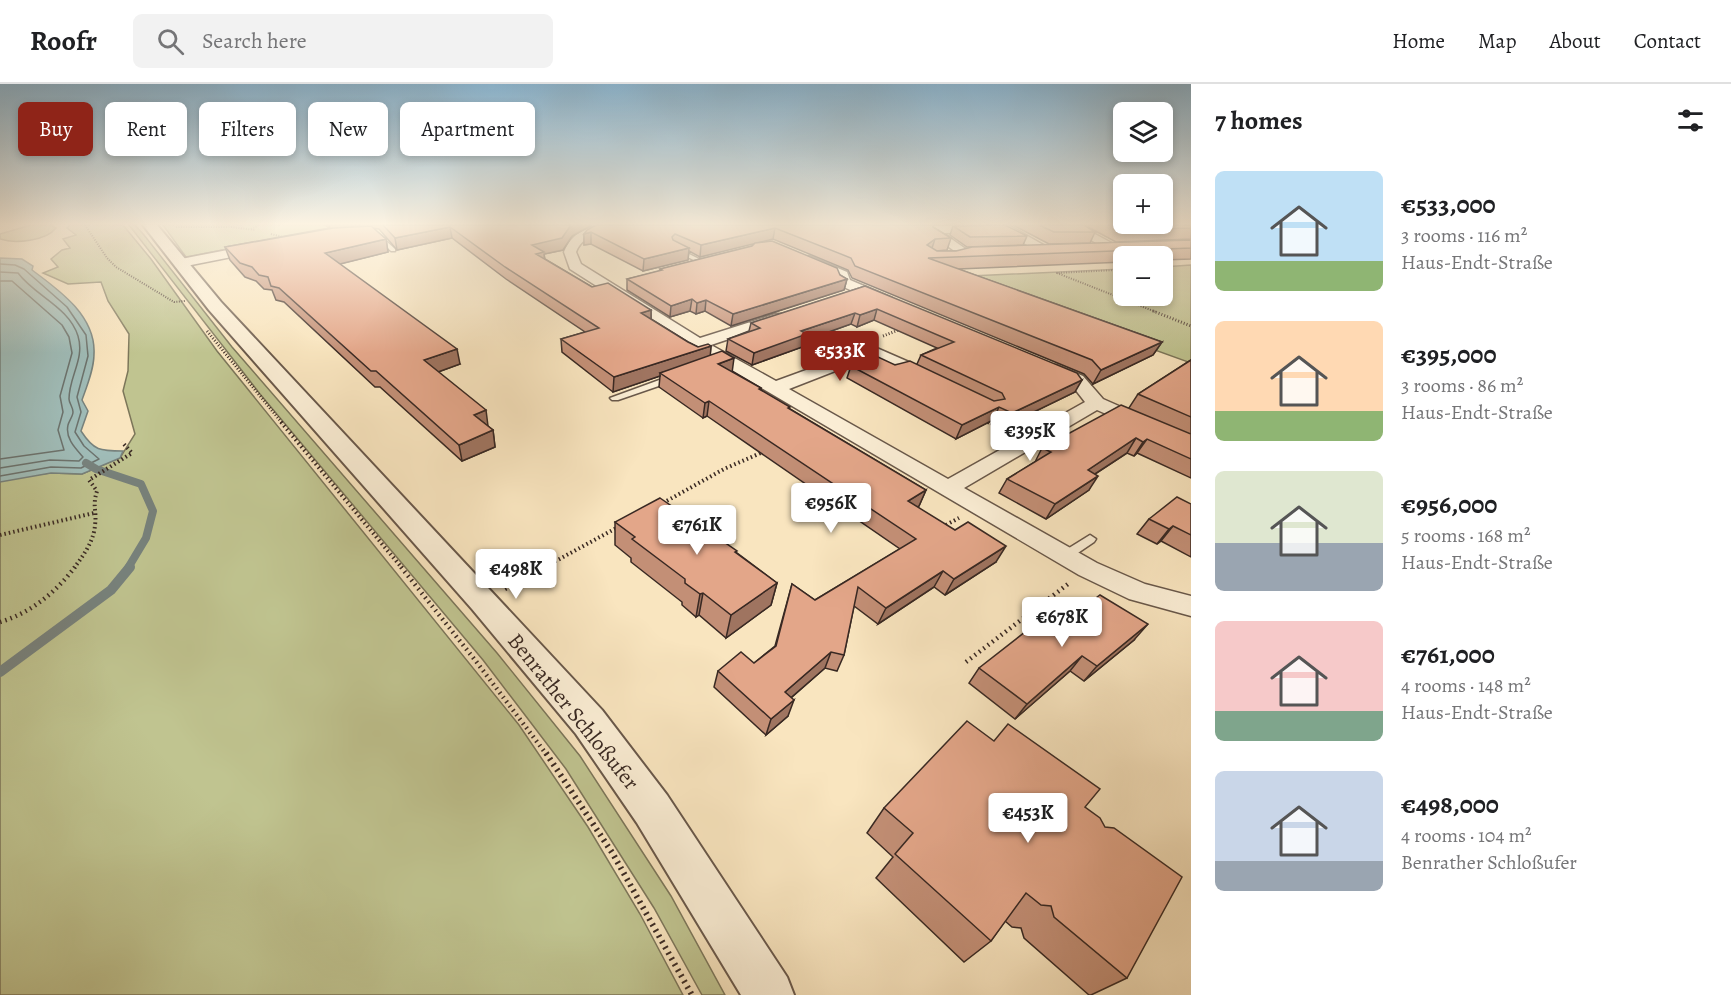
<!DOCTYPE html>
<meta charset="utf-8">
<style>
body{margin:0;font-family:Alegreya,serif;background:#f2f2f2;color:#202124;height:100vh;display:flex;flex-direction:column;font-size:22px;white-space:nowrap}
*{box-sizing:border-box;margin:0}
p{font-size:20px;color:#757577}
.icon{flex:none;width:33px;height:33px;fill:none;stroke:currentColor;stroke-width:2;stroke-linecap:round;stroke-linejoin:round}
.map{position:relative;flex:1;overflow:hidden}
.panel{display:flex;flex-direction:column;background:#fff;width:540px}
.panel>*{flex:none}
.top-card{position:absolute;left:18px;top:18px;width:570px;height:54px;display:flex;gap:12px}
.buttons{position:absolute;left:1113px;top:18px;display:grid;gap:12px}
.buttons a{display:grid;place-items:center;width:60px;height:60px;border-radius:9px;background:#fff;box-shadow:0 3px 9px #0003;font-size:30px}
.price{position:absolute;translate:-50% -51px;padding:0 14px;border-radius:6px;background:#fff;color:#222;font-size:20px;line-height:39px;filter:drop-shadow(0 2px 3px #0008)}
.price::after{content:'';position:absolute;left:50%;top:36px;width:18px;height:14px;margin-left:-9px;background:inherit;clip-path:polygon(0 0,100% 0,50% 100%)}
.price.selected{background:#8f2418;color:#fff}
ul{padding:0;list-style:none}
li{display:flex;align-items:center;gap:18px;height:150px;padding:0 24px}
li span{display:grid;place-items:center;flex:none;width:168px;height:120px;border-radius:9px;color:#555}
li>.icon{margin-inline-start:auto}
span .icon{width:72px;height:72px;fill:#fffc;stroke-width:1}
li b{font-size:26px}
h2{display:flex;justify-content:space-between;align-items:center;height:72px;padding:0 24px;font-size:26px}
.pill{padding:0 21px;border-radius:9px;background:#fff;box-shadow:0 3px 9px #0003;font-size:21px;line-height:54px}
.pill.selected{background:#8f2418;color:#fff}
header{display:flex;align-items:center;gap:36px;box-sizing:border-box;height:84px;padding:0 30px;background:#fff;border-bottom:2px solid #e0e0e0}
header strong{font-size:28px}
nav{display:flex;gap:33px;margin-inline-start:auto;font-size:21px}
.search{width:420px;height:54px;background:#f2f2f2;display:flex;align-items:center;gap:15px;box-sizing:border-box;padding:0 21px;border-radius:9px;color:#757577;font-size:22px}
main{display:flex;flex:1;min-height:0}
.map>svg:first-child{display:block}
</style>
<header>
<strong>Roofr</strong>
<div class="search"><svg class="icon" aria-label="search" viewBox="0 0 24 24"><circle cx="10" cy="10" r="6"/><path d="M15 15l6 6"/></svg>Search here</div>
<nav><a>Home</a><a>Map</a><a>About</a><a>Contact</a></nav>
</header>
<main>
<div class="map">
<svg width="1191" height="911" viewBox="0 0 1191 911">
<rect width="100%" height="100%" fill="#f9e5bf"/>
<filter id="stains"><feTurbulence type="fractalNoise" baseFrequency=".00333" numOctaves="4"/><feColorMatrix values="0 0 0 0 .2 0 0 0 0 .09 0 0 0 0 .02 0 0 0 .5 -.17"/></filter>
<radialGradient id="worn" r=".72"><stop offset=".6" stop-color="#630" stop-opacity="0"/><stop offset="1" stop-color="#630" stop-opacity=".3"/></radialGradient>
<!-- green -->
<g fill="#c0c490" stroke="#7c765a" stroke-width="1.5">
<path d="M 31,141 L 51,141 L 56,144 C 46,157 15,160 0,155 L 0,150 Z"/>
<polygon points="70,141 123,141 151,175 217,267 519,641 588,743 640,830 683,911 0,911 0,394 51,389 82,390 120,374 135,350 123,307 128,287 129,250 108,217 101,198 68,200 43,189 58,183 51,175 62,166 70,164 63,155 76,151 67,144"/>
<polygon points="129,141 135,141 144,151 232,263 497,569 580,672 671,812 725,911 702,911 654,824 566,685 528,635 483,576 260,310"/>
<polygon points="163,141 351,141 186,173"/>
<polygon points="1191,181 1191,279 1105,248 970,192 1123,185 1124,212 1162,212 1163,183"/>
</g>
<!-- water -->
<path fill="#a0bdb9" stroke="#77827d" stroke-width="1.5" d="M 0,174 L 22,175 L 33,182 L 32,186 C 59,206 96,232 94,270 C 94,285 87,302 82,316 L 88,327 L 81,347 C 94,367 100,367 123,367 L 120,374 L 82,390 L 51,389 L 0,398 Z"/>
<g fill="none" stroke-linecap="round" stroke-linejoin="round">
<!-- shore -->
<g stroke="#6c736e" stroke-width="1.5">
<polyline points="0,180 15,181 24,185 67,223 86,251 88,272 77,313 81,328 75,348 84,362 99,375 81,384 51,383 0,392"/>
<path d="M 0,188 L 18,189 C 35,212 69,223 78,252 C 85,275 69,292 69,315 C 69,319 73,323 73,328 C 73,332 69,337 68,341 C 65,354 75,364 83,373 L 79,377 L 50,376 L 0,384"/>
<polyline points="0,197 12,197 62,241 69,253 72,269 60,312 63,328 58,346 64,366 0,375"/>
</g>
<!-- stream-far1 -->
<polyline stroke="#77827d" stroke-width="8" points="86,379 96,385 141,400 153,427 146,454 128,484"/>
<!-- stream -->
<polyline stroke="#77827d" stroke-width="10" points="0,588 111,506 130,483"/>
<defs>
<g id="service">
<polygon points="374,150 378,150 395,165 395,167 391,167 374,152"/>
<polygon points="673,164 677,164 705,178 700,179 673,166"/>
<polygon points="673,291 676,292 676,296 618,316 612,316 610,314"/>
<polygon points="1090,451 1096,455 1094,458 1069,475 1061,475 1059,472 1061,469"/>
</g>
<g id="minor">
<path d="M 618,141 C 603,151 584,148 576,168 L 581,180 L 700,254 L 776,230 L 786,230 L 789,233 L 786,236 L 711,261 L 776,297 L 872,262 L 911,279 L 914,283 L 911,287 L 899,287 L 871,273 L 789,305 L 948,395 L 1085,318 L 1071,300 L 1044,289 L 1041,285 L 1044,281 L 1056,281 L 1083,292 L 1103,315 L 1191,354 L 1191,367 L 1097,326 L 964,404 L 1097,479 L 1145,500 L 1191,512 L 1191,532 L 1129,515 L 1079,491 L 692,263 L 570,185 L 564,168 C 574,144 594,141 618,141 Z"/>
<polygon points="1008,141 1054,167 1048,171 1044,170 1003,148 943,149 967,166 969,169 967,172 963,173 929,149 931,143 935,142"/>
<polygon points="1063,141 1078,141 1136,172 1124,174"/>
<polygon points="258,160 262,161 264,164 262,167 181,183 174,179 181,175"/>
<polygon points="809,172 847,188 850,196 892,214 894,217 892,220 882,220 839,201 836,193 804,179 803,176 804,173"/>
</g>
<polygon id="tertiary" points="143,141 157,141 221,218 602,626 667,711 787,893 794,911 741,911 637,739 576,650 472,525 209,226"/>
</defs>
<!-- service casing -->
<use href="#service" stroke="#69584a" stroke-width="3"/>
<!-- minor casing -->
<use href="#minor" stroke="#69584a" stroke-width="3"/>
<!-- tertiary casing -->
<use href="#tertiary" stroke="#69584a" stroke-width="4"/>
<!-- path-far4 -->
<g stroke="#392923" stroke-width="2" stroke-dasharray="1 1.5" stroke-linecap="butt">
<polyline points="85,141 107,174 116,183 174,218 185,217"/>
<polyline points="176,143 232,143 255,146"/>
<polyline points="251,145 259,141"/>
<polyline points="271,150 287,154"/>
<polyline points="1117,186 1057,189 1156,228"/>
</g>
<!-- path-far3 -->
<g stroke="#392923" stroke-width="3" stroke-dasharray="1 2" stroke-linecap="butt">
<polyline points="1153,227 1191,242"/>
<polyline points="207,247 283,340"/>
<polyline points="883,252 901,245"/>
<polyline points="985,337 991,340"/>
</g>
<!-- path-far2 -->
<g stroke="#392923" stroke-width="4" stroke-dasharray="1.5 3" stroke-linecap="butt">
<polyline points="281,338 402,484"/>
<polyline points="988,338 1008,348"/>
<polyline points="663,419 724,385 763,368"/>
<polyline points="942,443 959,434"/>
<polyline points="0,451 94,429"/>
<path d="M 74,484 C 83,472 94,457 95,441 C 97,426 92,423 97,407 L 89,396 L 132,369 L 122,358"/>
<polyline points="543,484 620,442"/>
</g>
<!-- path-far1 -->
<g stroke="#392923" stroke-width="4.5" stroke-dasharray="1.5 4" stroke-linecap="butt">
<polyline points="401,483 475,576 547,671"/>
<polyline points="505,505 546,483"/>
<path d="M 0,538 C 31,529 56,508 75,483"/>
<polyline points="966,578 1068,500"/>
</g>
<!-- path -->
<polyline stroke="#392923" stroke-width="6" stroke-dasharray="2 4.5" stroke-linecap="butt" points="546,669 613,770 692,911"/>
<!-- service -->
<use href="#service" fill="#fbeed5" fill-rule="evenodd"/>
<!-- minor -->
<use href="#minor" fill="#fbeed5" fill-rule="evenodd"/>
<!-- tertiary -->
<use href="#tertiary" fill="#fbeed5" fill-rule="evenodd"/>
</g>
<!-- wall -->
<g fill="#c38f76" stroke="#392923" stroke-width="1.5">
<polygon points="325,141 592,141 572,152 563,166 544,170 545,175 592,203 651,226 651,235 688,258 698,263 711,262 710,271 732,287 761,304 761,306 790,325 926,406 919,422 917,423 996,478 945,511 934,503 878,540 854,522 844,571 837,587 825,584 791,614 788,632 766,651 714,603 718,587 754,579 775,562 792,500 815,516 900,465 707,332 703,334 659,303 660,292 613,308 562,268 561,255 585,248 506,195 452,154 397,166 379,145 373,144 386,155 388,168 339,180 460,280 438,288 488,342 493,346 495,363 462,377 380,303 375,303 284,218 276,216 272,206 264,205 256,197 245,193 230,176 225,163 329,144"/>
<polygon points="596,141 933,143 951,154 947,166 936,167 956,167 1191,156 1191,175 1162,176 1162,172 1124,172 1124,178 958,185 1162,258 1153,271 1093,300 1084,290 852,194 848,186 773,155 758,159 840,191 847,195 844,206 731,242 705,227 696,230 690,227 670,233 627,206 627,195 660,187 660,185 752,162 754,159 700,173 689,167 688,176 643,187 591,160 584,161 584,150"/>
<polygon points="1013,141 1191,141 1191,155 1116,158 1088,143 1095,148 1090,159 1049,160"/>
<polygon points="953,142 1027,152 1023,161 967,163 950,151"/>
<polygon points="865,202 1075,308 1005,342 993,336 956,355 847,294 851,282 917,280 921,271 937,264 874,236 857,243 851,240 806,256 805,262 752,281 726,267 728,255 749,247 751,239"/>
<polygon points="1191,276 1191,394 1137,369 1134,372 1127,369 1095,390 1089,406 1046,435 999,409 1007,395 1035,378 1042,364 1129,324 1138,310"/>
<polygon points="1191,420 1191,473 1161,457 1157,460 1137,450 1149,435"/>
<polygon points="615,438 737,469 777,499 771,521 726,554 699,531 696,533 682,521 682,518 631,478 631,474 615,461"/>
<polygon points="1048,550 1134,556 1084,597 1070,587 1015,635 969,599 979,584"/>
<polygon points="1085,723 1127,894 1091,911 1089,911 1024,854 1021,844 1012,843 1005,837 991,857 964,878 876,794 893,773 867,749 884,724"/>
</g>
<!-- shaded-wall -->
<g fill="#9f7460" stroke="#392923" stroke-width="1.5">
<polygon points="329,141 359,141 359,142 330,145"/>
<polygon points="571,141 592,141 572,152 563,166 544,170 545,180 537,182 532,161"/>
<polygon points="450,143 452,154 397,166 395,154"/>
<polygon points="775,144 773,155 700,173 701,161"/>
<polygon points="591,148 591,160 584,161 584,150"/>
<polygon points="386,155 388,168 328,183 325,169"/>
<polygon points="935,155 931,167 927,161"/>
<polygon points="689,164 688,176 643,187 644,175"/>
<polygon points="847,195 844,206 731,242 733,230"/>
<polygon points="692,215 690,227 670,233 671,222"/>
<polygon points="706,216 705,227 696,230 697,219"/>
<polygon points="877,225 874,236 857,243 860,231"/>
<polygon points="651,226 651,239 641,229"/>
<polygon points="855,229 851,240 806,256 805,262 752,281 754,269 801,247"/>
<polygon points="1162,258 1153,271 1093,300 1101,286"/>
<polygon points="711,262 710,276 660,289 660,292 613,308 614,293"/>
<polygon points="457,265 460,280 427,292 424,276"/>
<polygon points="734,274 732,289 718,280"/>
<polygon points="1082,296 1075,308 1005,342 1012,329"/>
<polygon points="709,317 707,332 703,334 705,319"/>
<polygon points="999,323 993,336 956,355 962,341"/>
<polygon points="486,326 488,342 474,331"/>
<polygon points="493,346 495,363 462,377 459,361"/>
<polygon points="1136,354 1127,369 1078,401 1088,386"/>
<polygon points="1147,355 1137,369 1134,372 1143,358"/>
<polygon points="1098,392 1089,406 1046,435 1055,420"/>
<polygon points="926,406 919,422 901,433 908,417"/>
<polygon points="1173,442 1161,457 1157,460 1169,445"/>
<polygon points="1006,462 996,478 945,511 954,495"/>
<polygon points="943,487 934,503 878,540 886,524"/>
<polygon points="777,499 771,521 726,554 731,531"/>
<polygon points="703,509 699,531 696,533 700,510"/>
<polygon points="1148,540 1134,556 1084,597 1097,582"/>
<polygon points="831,568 825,584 779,624 785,608"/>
<polygon points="1082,572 1070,587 1015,635 1027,620"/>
<polygon points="794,616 788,632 766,651 771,635"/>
</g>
<!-- building -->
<g fill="#e3a689" stroke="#392923" stroke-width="1.5">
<polygon points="383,141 571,141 562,154 532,161 544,168 536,170 592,203 608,199 651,226 641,229 688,258 698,263 708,260 711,262 614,293 561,255 599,244 505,183 450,143 395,154"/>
<polygon points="596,141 933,141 933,143 951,154 935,155 927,161 937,167 956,167 972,163 1191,156 1191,164 928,174 1162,258 1101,286 1092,276 855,182 851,174 775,144 701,161 675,150 672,153 673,156 689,164 644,175 591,148 584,150 587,146"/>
<polygon points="1005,141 1027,152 970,153 953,142"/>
<polygon points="1039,141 1084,141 1095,148 1054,148"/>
<polygon points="1112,141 1191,141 1191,144 1122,146"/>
<polygon points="371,142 386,155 325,169 457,265 424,276 486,326 474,331 493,346 459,361 376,287 371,287 279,204 271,202 268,193 259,191 252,183 240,179 225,163 333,144"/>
<polygon points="772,157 837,184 840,191 847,195 733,230 706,216 697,219 692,215 671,222 627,195 662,186 660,185 752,162 755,159"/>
<polygon points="865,202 1077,289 1082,296 1012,329 999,323 962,341 851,282 876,272 895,281 910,277 994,317 1005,315 1002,309 921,271 954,258 877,225 860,231 855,229 801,247 807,250 754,269 728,255 760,244 751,239"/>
<polygon points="722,267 734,274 718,280 761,304 759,305 790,323 788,324 926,406 908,417 955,446 968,438 1006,462 954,495 943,487 886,524 858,503 844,571 831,568 785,608 794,616 771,635 718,587 741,568 754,579 776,562 792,500 815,516 916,455 709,317 705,319 660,289"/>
<polygon points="1191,276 1191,333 1138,310"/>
<polygon points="1121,321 1191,350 1191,375 1147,355 1143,358 1136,354 1088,386 1098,392 1055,420 1007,395 1051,368 1042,364"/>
<polygon points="1177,413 1191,420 1191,451 1173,442 1169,445 1149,435"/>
<polygon points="660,414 737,467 735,468 777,499 731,531 703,509 700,510 685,499 685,495 632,455 635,453 615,438"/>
<polygon points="1100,511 1148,540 1097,582 1082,572 1027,620 979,584 1034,541 1048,550"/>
<polygon points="967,637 994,657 1008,640 1100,705 1085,723 1100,734 1105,743 1114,744 1182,793 1127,894 1054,833 1051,822 1041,821 1026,809 991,857 895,770 913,749 884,724"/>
</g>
<!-- sky -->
<linearGradient id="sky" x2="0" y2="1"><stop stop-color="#8bb8d5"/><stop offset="0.52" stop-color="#fcf3e2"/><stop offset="1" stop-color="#fcf3e2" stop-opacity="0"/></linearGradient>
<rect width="1191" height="269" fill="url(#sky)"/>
<g text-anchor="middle" stroke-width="6" stroke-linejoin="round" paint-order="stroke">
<!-- street labels -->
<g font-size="22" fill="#392923" stroke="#fbeed5">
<text transform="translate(574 627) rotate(51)" y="8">Benrather Schloßufer</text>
</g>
</g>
<rect width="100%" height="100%" filter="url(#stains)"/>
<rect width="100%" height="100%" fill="url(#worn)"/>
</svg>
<div class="buttons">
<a><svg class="icon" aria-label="layers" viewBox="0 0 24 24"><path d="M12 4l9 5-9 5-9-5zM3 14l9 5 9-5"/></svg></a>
<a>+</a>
<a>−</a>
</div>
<b class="price selected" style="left:840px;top:298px">€533K</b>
<b class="price" style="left:1030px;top:378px">€395K</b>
<b class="price" style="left:831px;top:450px">€956K</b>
<b class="price" style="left:697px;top:472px">€761K</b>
<b class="price" style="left:516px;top:516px">€498K</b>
<b class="price" style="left:1062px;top:564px">€678K</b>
<b class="price" style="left:1028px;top:760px">€453K</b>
<div class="top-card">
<a class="pill selected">Buy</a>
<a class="pill">Rent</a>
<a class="pill">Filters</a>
<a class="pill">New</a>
<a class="pill">Apartment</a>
</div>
</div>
<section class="panel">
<h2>7 homes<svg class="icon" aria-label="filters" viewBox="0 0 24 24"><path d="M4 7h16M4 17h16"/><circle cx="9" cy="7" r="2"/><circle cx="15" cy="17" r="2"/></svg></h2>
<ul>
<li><span style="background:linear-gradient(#bfe0f5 75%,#8fb573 0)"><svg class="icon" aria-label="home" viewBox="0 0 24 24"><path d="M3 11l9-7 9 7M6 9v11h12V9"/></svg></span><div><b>€533,000</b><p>3 rooms · 116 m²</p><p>Haus-Endt-Straße</p></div></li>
<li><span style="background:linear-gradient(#ffd9b3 75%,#8fb573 0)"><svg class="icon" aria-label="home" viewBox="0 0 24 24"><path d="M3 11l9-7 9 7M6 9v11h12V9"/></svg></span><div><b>€395,000</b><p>3 rooms · 86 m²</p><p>Haus-Endt-Straße</p></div></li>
<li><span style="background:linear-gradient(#dfe7d0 60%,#9aa5b1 0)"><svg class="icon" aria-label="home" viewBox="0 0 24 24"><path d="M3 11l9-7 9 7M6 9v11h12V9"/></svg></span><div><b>€956,000</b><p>5 rooms · 168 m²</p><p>Haus-Endt-Straße</p></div></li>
<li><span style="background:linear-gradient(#f6c9c9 75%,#7fa58c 0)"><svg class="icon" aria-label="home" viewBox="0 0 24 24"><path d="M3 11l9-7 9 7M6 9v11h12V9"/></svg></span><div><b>€761,000</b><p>4 rooms · 148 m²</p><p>Haus-Endt-Straße</p></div></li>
<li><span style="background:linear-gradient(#c9d6e8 75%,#9aa5b1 0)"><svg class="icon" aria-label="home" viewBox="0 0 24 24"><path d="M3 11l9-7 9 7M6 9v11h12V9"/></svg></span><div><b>€498,000</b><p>4 rooms · 104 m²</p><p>Benrather Schloßufer</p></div></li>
</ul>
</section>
</main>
